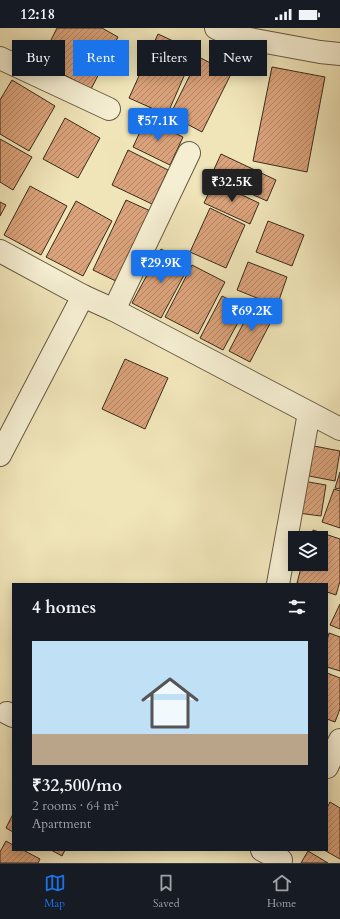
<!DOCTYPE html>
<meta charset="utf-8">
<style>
body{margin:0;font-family:Cardo,serif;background:#20242c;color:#f1f3f6;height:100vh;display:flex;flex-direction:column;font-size:15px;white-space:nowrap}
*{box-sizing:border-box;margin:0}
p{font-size:13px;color:#9ea1a6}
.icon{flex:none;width:22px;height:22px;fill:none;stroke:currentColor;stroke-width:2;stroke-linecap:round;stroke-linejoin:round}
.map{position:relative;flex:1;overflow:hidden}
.side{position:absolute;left:12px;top:555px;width:316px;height:268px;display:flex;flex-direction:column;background:#171b24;border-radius:0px;box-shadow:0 2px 10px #0003}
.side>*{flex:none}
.top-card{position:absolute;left:12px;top:12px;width:316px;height:36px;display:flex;gap:8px}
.buttons{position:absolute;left:288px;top:503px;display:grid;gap:8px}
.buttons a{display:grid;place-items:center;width:40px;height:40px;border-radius:0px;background:#171b24;box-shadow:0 2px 10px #0003;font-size:20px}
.price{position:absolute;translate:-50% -34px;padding:0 9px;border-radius:4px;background:#1a73e8;color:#fff;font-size:13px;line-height:26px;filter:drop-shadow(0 1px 2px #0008)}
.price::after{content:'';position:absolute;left:50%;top:24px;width:12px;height:9px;margin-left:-6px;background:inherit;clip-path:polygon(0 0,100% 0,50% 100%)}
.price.active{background:#222;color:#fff}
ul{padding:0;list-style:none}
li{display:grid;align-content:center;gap:8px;height:212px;padding:0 20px}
li span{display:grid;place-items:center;height:124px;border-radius:0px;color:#555}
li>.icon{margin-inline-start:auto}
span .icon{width:72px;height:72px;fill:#fffc;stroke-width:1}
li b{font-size:17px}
h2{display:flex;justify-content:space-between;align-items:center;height:48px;padding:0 20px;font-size:17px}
.chip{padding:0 14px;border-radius:0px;background:#171b24;box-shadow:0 2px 10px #0003;font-size:14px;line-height:36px}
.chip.active{background:#1a73e8;color:#fff}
.status{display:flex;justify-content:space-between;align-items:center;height:28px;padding:0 20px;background:#171b24;direction:ltr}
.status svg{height:11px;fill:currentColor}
.tabs{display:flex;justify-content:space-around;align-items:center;height:56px;border-top:1px solid #363941;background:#171b24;font-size:11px;color:#9ea1a6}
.tabs a{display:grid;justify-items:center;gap:2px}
.tabs .active{color:#1a73e8}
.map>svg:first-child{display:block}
</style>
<div class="status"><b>12:18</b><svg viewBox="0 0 49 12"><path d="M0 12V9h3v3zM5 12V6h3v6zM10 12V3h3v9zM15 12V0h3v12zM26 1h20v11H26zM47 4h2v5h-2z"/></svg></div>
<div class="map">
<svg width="340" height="835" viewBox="0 0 340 835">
<defs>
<pattern id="building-hatch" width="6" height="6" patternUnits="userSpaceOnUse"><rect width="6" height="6" fill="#dba37b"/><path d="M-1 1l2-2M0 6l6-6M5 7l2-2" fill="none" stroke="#b38564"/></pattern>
</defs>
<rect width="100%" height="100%" fill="#f0e5b9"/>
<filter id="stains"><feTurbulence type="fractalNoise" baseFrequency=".005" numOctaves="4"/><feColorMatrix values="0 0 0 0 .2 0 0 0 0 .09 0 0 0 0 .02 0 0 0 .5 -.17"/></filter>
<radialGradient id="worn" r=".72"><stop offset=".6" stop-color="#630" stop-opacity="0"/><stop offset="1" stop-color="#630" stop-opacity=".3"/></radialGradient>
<!-- building -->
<g fill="url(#building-hatch)" stroke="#3a2c1d">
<polygon points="57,0 102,0 118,9 91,61 40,34"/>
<polygon points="158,6 195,23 167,87 129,70"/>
<polygon points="199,29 231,46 202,104 170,87"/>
<polygon points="272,39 325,49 307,144 253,133"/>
<polygon points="12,52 55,78 29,123 0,106 0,72"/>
<polygon points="65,90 100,110 78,150 43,131"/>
<polygon points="146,91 183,109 170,137 133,119"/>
<polygon points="0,111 32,129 13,162 0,154"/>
<polygon points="128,122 168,142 152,176 112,157"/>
<polygon points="221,126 276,152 267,173 211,148"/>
<polygon points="214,154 259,175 250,196 204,175"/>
<polygon points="30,158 67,178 41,227 4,207"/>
<polygon points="126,172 155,185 122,256 93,242"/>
<polygon points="76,173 112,193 83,248 46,229"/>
<polygon points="0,174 6,177 0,188"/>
<polygon points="210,180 245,197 226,240 190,224"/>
<polygon points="268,193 304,207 292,238 256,224"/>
<polygon points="161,221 190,236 161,290 132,275"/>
<polygon points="248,234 287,249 277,278 237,262"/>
<polygon points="192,237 225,254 198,306 165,289"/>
<polygon points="222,268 246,280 223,322 200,310"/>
<polygon points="254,275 275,286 250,334 229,323"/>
<polygon points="125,331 168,350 145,401 102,381"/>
<polygon points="314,418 340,423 335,453 309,448"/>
<polygon points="340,444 340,461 335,460"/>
<polygon points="303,453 326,457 321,488 298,485"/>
<polygon points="334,461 340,463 340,500 322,494"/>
<polygon points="313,502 340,511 340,553 336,567 327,564 327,556 301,556 297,555 302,536 321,536 321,510 311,510"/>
<polygon points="340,576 340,601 330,597"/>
<polygon points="329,605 340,609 340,643 327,639 327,613"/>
<polygon points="327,645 340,650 340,681 335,694 327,691"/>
<polygon points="330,774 340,780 340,831 324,822 327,822 327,780"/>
<polygon points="13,786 13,804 6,800"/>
<polygon points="6,813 13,817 13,822 23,822 40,831 38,835 0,835 0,824"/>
<polygon points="51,822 65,822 62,828"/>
<polygon points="308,823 328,835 301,835"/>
</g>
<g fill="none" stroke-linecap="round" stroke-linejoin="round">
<defs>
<g id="street">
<polyline points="216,0 233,8 320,24 340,26"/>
<polyline points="0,30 109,81"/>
<polyline points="0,223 83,268 114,282 340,401"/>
<polyline points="114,282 189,125"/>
<polyline points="0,427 83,268"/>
<polyline points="278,556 309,385"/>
<polyline points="7,685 13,688"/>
<polyline points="327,739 340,712"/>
<polyline points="262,822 281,832"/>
</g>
</defs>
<!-- street casing -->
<use href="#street" stroke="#685a44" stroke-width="24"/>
<!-- street -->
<use href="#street" stroke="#f5eed2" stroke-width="22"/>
</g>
<rect width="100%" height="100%" filter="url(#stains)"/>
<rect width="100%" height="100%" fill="url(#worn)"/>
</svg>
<div class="buttons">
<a><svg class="icon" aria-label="layers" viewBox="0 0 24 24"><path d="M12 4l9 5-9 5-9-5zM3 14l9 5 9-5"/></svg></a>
</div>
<b class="price" style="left:158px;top:114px">₹57.1K</b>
<b class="price active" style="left:232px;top:175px">₹32.5K</b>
<b class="price" style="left:161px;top:256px">₹29.9K</b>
<b class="price" style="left:252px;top:304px">₹69.2K</b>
<div class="top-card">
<a class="chip">Buy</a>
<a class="chip active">Rent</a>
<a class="chip">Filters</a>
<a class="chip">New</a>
</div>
<section class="side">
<h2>4 homes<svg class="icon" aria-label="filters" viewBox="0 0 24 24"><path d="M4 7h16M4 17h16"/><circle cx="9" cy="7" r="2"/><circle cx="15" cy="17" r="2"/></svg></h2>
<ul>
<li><span style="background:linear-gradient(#bfe0f5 75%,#b9a48a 0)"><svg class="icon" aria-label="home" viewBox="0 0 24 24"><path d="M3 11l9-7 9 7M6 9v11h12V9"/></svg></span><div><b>₹32,500/mo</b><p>2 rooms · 64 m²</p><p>Apartment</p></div></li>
</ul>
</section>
</div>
<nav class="tabs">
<a class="active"><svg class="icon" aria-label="map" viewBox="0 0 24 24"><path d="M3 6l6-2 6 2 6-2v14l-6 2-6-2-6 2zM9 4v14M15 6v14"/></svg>Map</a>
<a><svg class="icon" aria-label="saved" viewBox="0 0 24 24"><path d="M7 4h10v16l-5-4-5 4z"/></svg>Saved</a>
<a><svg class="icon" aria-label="home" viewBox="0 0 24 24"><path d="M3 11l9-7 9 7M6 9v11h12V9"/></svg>Home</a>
</nav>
